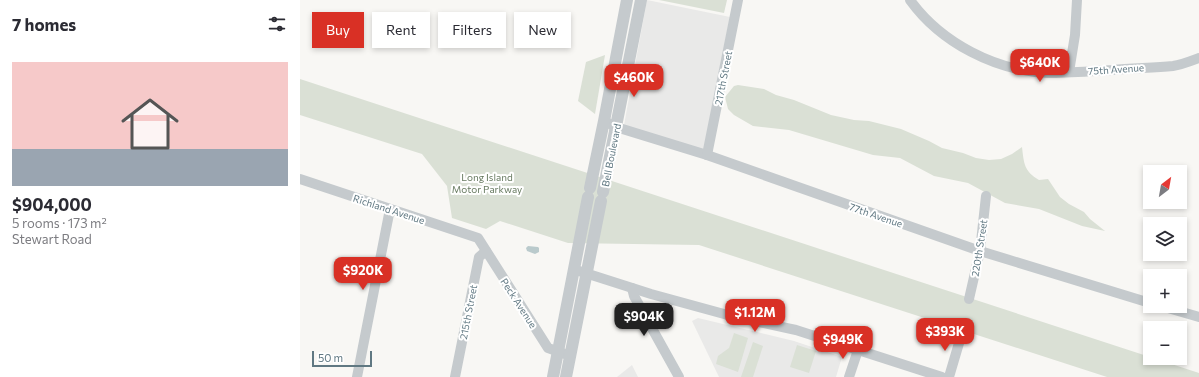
<!DOCTYPE html>
<meta charset="utf-8">
<style>
body{margin:0;font-family:Commissioner,sans-serif;background:#f2f2f3;color:#2b2b33;height:100vh;display:flex;flex-direction:column;font-size:15px;white-space:nowrap}
*{box-sizing:border-box;margin:0}
p{font-size:13px;color:#7c7c81}
.icon{flex:none;width:22px;height:22px;fill:none;stroke:currentColor;stroke-width:2;stroke-linecap:round;stroke-linejoin:round}
.map{position:relative;flex:1;overflow:hidden}
.sheet{display:flex;flex-direction:column;background:#fff;width:300px}
.sheet>*{flex:none}
.hud{position:absolute;left:12px;top:12px;width:380px;height:36px;display:flex;gap:8px}
.needle{width:26px;rotate:31deg}
.controls{position:absolute;left:843px;top:165px;display:grid;gap:8px}
.controls a{display:grid;place-items:center;width:44px;height:44px;border-radius:0px;background:#fff;box-shadow:0 2px 6px #0003;font-size:20px}
.scale{position:absolute;left:12px;bottom:10px;width:60px;box-sizing:border-box;padding-left:4px;border:2px solid #607882;border-top:0;font-size:11px;line-height:14px;white-space:nowrap;color:#607882;-webkit-text-stroke:3px #fff;paint-order:stroke}
.price{position:absolute;translate:-50% -34px;padding:0 9px;border-radius:8px;background:#d93025;color:#fff;font-size:13px;line-height:26px;filter:drop-shadow(0 1px 2px #0008)}
.price::after{content:'';position:absolute;left:50%;top:24px;width:12px;height:9px;margin-left:-6px;background:inherit;clip-path:polygon(0 0,100% 0,50% 100%)}
.price.on{background:#222;color:#fff}
ul{padding:0;list-style:none}
li{display:grid;align-content:center;gap:8px;height:212px;padding:0 12px}
li+li{border-top:1px solid #e1e1e2}
li span{display:grid;place-items:center;height:124px;border-radius:0px;color:#555}
li>.icon{margin-inline-start:auto}
span .icon{width:72px;height:72px;fill:#fffc;stroke-width:1}
li b{font-size:17px}
h2{display:flex;justify-content:space-between;align-items:center;height:48px;padding:0 12px;font-size:17px}
.pill{padding:0 14px;border-radius:0px;background:#fff;box-shadow:0 2px 6px #0003;font-size:14px;line-height:36px}
.pill.on{background:#d93025;color:#fff}
main{display:flex;flex:1;min-height:0}
.map>svg:first-child{display:block}
</style>
<main>
<section class="sheet">
<h2>7 homes<svg class="icon" aria-label="filters" viewBox="0 0 24 24"><path d="M4 7h16M4 17h16"/><circle cx="9" cy="7" r="2"/><circle cx="15" cy="17" r="2"/></svg></h2>
<ul>
<li><span style="background:linear-gradient(#f6c9c9 70%,#9aa5b1 0)"><svg class="icon" aria-label="home" viewBox="0 0 24 24"><path d="M3 11l9-7 9 7M6 9v11h12V9"/></svg></span><div><b>$904,000</b><p>5 rooms · 173 m²</p><p>Stewart Road</p></div></li>
</ul>
</section>
<div class="map">
<svg width="899" height="377" viewBox="0 0 899 377">
<rect width="100%" height="100%" fill="#f8f7f4"/>
<!-- built -->
<g fill="#e9e9e8">
<polygon points="347,0 430,17 404,150 324,125"/>
<polygon points="398,318 494,341 542,357 536,377 419,377 392,321"/>
<polygon points="332,365 338,377 317,377"/>
</g>
<!-- green -->
<g fill="#dae0d5">
<polygon points="359,0 427,0 424,13"/>
<polygon points="305,55 295,114 278,101 286,62"/>
<polygon points="0,79 899,373 899,377 807,377 399,245 268,243 200,221 186,229 152,218 147,186 122,154 0,115"/>
<path d="M 438,85 L 464,89 L 476,95 L 494,100 L 531,115 L 554,120 L 569,121 L 601,129 L 629,141 L 642,148 L 663,153 L 676,158 L 689,160 L 701,159 L 712,154 L 722,147 C 724,164 724,171 739,180 L 748,179 L 760,197 L 769,204 L 784,212 L 790,219 L 805,231 L 782,226 L 739,209 L 705,203 L 668,183 L 634,176 L 600,158 L 573,155 L 489,130 L 453,126 L 434,115 L 428,109 L 425,97 L 434,86 Z"/>
<polygon points="434,333 448,338 438,372 416,364 418,356 429,348"/>
<polygon points="453,342 463,346 453,377 441,377"/>
<polygon points="497,345 516,351 509,373 490,367"/>
</g>
<!-- water -->
<polygon fill="#bacacc" points="228,246 238,247 239,248 239,252 235,254 227,251 226,248"/>
<g fill="none" stroke-linecap="round" stroke-linejoin="round">
<!-- minor -->
<g stroke="#c5cacd" stroke-width="10">
<path d="M 610,0 C 641,43 696,71 748,73 C 769,73 791,71 812,70 C 832,68 853,68 873,66 C 881,65 891,61 899,58"/>
<polyline points="769,72 775,35 777,0"/>
<polyline points="304,121 316,127 407,155 680,251 850,303"/>
<polyline points="407,155 438,0"/>
<polyline points="0,179 178,238 248,348 265,354"/>
<polyline points="279,271 351,294 435,317 496,330 642,377"/>
<polyline points="332,288 334,296 379,377"/>
<polyline points="669,299 680,251 686,196"/>
<polyline points="861,306 899,317"/>
<polyline points="57,377 90,209"/>
<polyline points="155,377 179,257 186,251"/>
<polyline points="549,377 558,350"/>
<polyline points="649,377 662,333"/>
</g>
<!-- tertiary -->
<g stroke="#c5cacd" stroke-width="12">
<polyline points="290,188 304,121 327,0"/>
<polyline points="303,192 341,0"/>
<polyline points="253,377 288,197"/>
<polyline points="266,377 301,201"/>
</g>
</g>
<g text-anchor="middle" stroke-width="4" stroke-linejoin="round" paint-order="stroke">
<!-- street labels -->
<g font-size="10" fill="#607882" stroke="#fff">
<text transform="translate(816 69) rotate(-4)" y="4">75th Avenue</text>
<text transform="translate(423 78) rotate(-79)" y="4">217th Street</text>
<text transform="translate(311 155) rotate(-79)" y="4">Bell Boulevard</text>
<text transform="translate(89 209) rotate(18)" y="4">Richland Avenue</text>
<text transform="translate(576 215) rotate(19)" y="4">77th Avenue</text>
<text transform="translate(679 248) rotate(-81)" y="4">220th Street</text>
<text transform="translate(219 303) rotate(57)" y="4">Peck Avenue</text>
<text transform="translate(168 312) rotate(-79)" y="4">215th Street</text>
</g>
<!-- park labels -->
<g font-size="10" fill="#677a60" stroke="#fff">
<text x="187" y="181">Long Island<tspan x="187" dy="12">Motor Parkway</tspan></text>
</g>
</g>
</svg>
<div class="controls">
<a><svg class="needle" viewBox="-14 -14 28 28"><path d="M0-13l5 13h-10z" fill="#e53935"/><path d="M0 13l5-13h-10z" fill="#7c7c81"/></svg></a>
<a><svg class="icon" aria-label="layers" viewBox="0 0 24 24"><path d="M12 4l9 5-9 5-9-5zM3 14l9 5 9-5"/></svg></a>
<a>+</a>
<a>−</a>
</div>
<div class="scale">50 m</div>
<b class="price" style="left:740px;top:83px">$640K</b>
<b class="price" style="left:334px;top:98px">$460K</b>
<b class="price" style="left:63px;top:291px">$920K</b>
<b class="price" style="left:455px;top:333px">$1.12M</b>
<b class="price on" style="left:344px;top:337px">$904K</b>
<b class="price" style="left:645px;top:352px">$393K</b>
<b class="price" style="left:543px;top:360px">$949K</b>
<div class="hud">
<a class="pill on">Buy</a>
<a class="pill">Rent</a>
<a class="pill">Filters</a>
<a class="pill">New</a>
</div>
</div>
</main>
